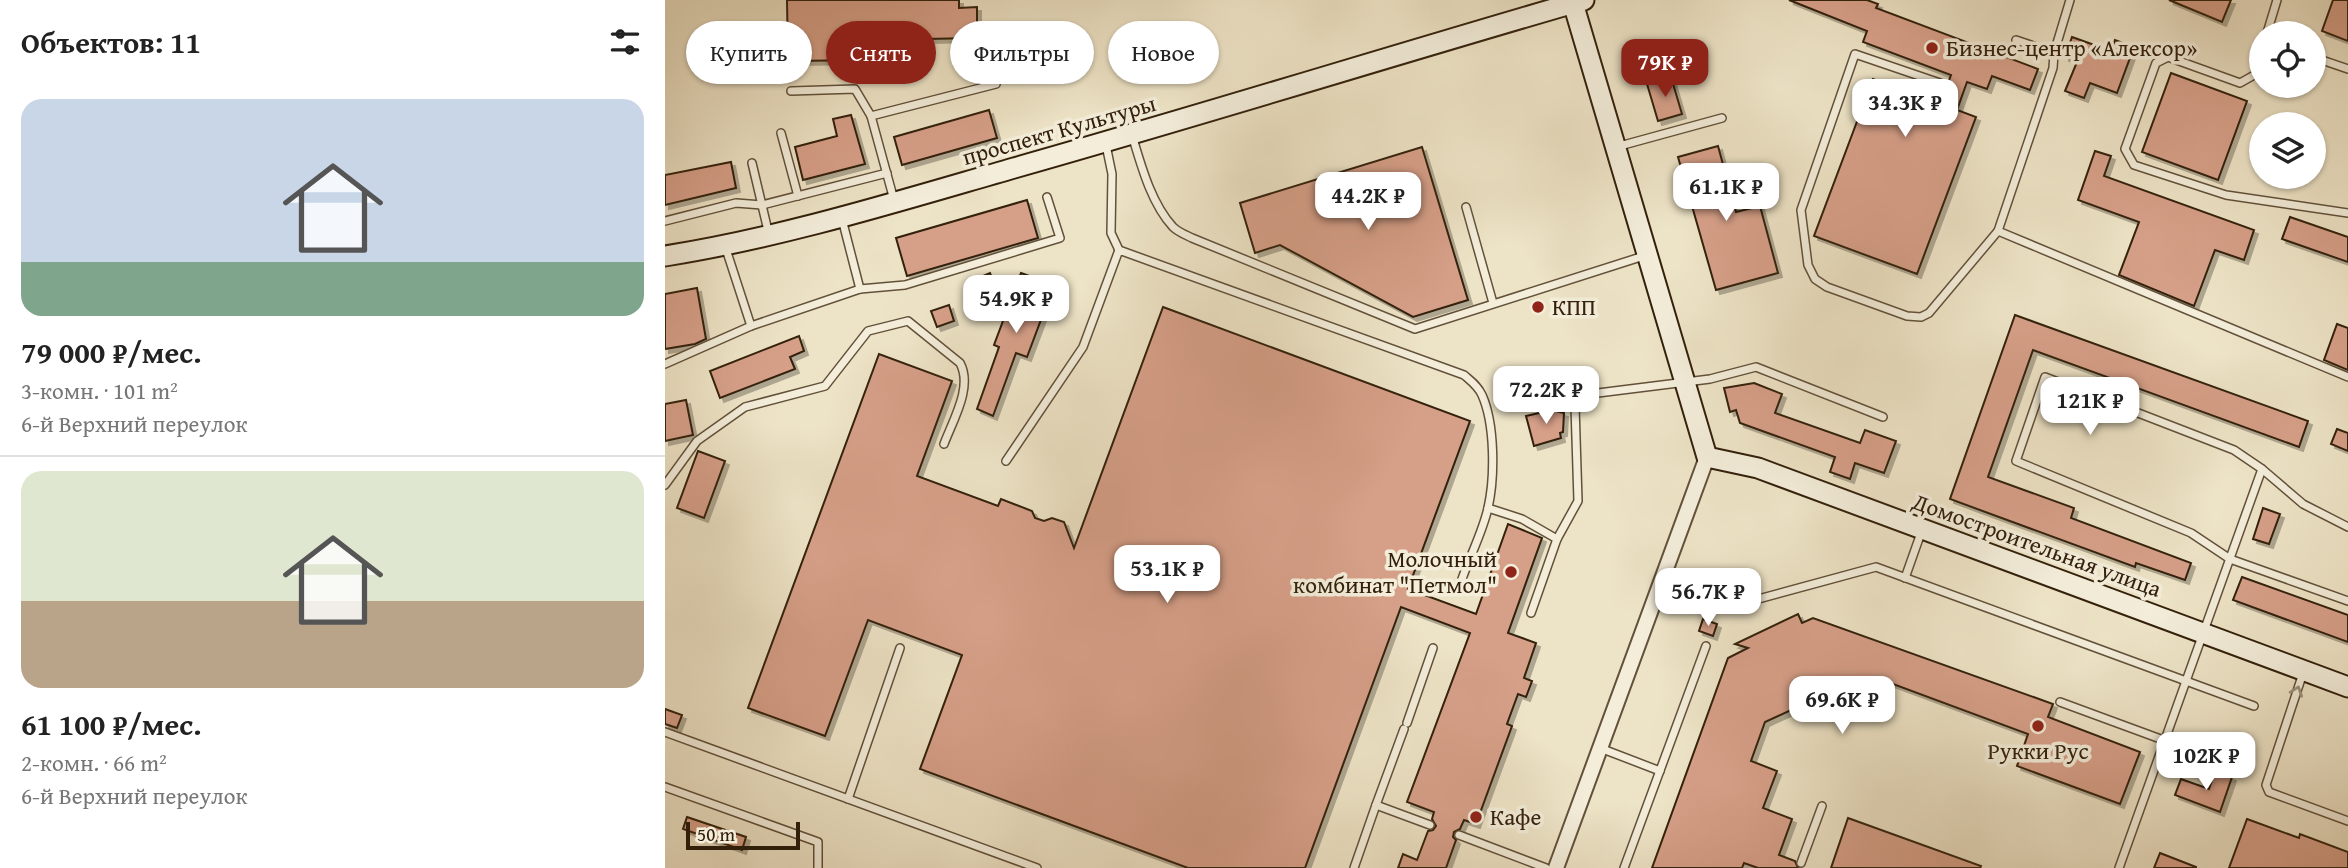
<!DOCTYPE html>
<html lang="ru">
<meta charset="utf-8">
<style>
body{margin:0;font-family:"Gentium Book Plus",serif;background:#f2f2f2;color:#222;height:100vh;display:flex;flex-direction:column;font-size:26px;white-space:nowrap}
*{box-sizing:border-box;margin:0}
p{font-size:23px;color:#767676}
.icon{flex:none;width:38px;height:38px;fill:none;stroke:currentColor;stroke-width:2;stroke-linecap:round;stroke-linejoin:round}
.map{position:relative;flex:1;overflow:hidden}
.sheet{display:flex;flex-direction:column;background:#fff;width:665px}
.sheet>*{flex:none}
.top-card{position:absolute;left:21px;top:21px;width:665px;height:63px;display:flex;gap:14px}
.tools{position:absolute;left:1584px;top:21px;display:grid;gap:14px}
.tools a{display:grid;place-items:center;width:77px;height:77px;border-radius:50%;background:#fff;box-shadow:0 2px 5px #0004;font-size:35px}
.scale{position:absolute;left:21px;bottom:18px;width:114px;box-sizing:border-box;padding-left:7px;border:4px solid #33200b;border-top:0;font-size:19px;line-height:24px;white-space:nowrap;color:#33200b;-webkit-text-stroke:5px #f3edda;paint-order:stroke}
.price{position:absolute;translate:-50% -60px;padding:0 16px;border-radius:14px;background:#fff;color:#222;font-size:23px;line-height:46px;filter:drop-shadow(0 2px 4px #0008)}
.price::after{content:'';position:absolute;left:50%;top:42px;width:21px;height:16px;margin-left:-10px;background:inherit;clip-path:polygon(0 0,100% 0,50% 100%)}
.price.on{background:#8f2418;color:#fff}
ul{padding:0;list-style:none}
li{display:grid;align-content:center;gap:14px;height:371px;padding:0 21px}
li+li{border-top:2px solid #e0e0e0}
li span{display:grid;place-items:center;height:217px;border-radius:21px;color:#555}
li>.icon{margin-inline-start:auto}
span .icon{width:126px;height:126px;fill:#fffc;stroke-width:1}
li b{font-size:30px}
h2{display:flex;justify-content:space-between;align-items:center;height:84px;padding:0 21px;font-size:30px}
.tag{padding:0 24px;border-radius:32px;background:#fff;box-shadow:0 2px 5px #0004;font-size:24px;line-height:63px}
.tag.on{background:#8f2418;color:#fff}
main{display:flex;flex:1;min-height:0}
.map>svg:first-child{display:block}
</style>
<main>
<section class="sheet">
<h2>Объектов: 11<svg class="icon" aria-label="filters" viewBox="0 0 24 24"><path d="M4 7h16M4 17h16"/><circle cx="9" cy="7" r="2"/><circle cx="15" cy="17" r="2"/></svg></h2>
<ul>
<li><span style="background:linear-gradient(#c9d6e8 75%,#7fa58c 0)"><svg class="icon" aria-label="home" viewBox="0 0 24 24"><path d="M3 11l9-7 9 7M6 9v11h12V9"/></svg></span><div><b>79 000 ₽/мес.</b><p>3-комн. · 101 m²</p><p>6-й Верхний переулок</p></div></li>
<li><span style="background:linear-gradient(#dfe7d0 60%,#b9a48a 0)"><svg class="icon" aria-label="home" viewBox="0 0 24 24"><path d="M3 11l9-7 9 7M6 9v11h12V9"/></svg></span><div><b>61 100 ₽/мес.</b><p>2-комн. · 66 m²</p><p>6-й Верхний переулок</p></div></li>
</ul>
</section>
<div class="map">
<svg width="1683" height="868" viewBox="0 0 1683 868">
<defs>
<filter id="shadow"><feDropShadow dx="4" dy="4" stdDeviation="0" flood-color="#0004"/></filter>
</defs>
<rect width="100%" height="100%" fill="#ede3c6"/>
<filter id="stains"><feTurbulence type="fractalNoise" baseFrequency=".00286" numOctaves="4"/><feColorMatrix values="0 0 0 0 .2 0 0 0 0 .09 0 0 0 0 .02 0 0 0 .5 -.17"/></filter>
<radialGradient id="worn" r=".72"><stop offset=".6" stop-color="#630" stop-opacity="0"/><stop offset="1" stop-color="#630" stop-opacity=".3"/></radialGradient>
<!-- building -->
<g fill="#d69f88" stroke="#33200b" stroke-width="2" filter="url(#shadow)">
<polygon points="122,0 294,0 294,8 312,7 312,38 207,40 208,60 123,61"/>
<polygon points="1124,0 1202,0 1213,4 1211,8 1373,69 1365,90 1327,76 1322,89 1302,82 1292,110 1311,117 1252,274 1149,236 1208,79 1275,104 1286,75 1198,42 1202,31"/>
<polygon points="1504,0 1566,0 1557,22"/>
<polygon points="1668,0 1683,0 1683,41 1657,31"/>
<polygon points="1407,37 1446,51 1450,40 1469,47 1452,93 1425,83 1419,98 1400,91 1412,62 1400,57"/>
<polygon points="1506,73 1582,101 1553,180 1477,152"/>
<polygon points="1006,77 1017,114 993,121 982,84"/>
<polygon points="324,110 332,138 237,165 229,137"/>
<polygon points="186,115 200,164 138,180 130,147 172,136 168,119"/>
<polygon points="1053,146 1071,212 1095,206 1113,273 1051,290 1013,157"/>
<polygon points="757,147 803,300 748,317 615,245 590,253 575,203"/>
<polygon points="1430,151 1446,156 1439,176 1589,230 1579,260 1550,250 1529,306 1454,275 1474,222 1413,200"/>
<polygon points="66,162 71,188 0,205 0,175"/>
<polygon points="362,200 373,238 242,276 231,238"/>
<polygon points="1625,217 1683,237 1683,262 1617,239"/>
<polygon points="325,273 332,291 313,299 306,281"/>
<polygon points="356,273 389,285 362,357 351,353 328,416 312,409 334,347 329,345"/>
<polygon points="32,288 41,339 30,344 0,349 0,294"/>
<polygon points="284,305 289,321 272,327 266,311"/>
<polygon points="498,307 805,421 743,589 811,614 843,524 877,538 843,633 871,643 859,678 867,681 861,697 853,694 842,724 847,726 811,824 799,820 795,829 789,832 788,837 791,840 781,868 733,868 738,854 752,860 763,831 768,830 771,826 767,819 769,812 742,802 805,633 736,607 640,868 523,868 255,769 297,655 203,620 160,736 83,708 214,354 287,381 252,476 333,506 336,499 367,511 370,518 379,521 387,518 399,522 409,548"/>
<polygon points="1350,315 1643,421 1634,447 1368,350 1323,477 1409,508 1406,518 1526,563 1520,580 1471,563 1470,567 1285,499"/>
<polygon points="1672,324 1683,328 1683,370 1659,360"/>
<polygon points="134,336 139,351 125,357 130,369 55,398 45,371"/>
<polygon points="1089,383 1117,394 1110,413 1195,443 1200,430 1231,441 1219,473 1190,463 1185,479 1165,472 1170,457 1075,423 1071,410 1065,412 1059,388"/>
<polygon points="21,400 28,435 0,441 0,404"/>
<polygon points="887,410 899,413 898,432 895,433 896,438 869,446 861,416"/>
<polygon points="1672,429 1683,433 1683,451 1666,444"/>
<polygon points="33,451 60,461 39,518 12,508"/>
<polygon points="1598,508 1615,514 1604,544 1588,539"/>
<polygon points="1577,577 1683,615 1683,642 1568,600"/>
<polygon points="1133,614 1137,623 1148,618 1388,704 1383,717 1475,752 1455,804 1352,766 1363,734 1220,681 1212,702 1174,688 1100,722 1086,761 1112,771 1098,808 1127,819 1114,855 1130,861 1133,868 1093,868 1079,863 1077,868 987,868 1063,658 1083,648 1070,644"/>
<polygon points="1038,619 1052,624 1048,636 1034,631"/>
<polygon points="0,709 17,715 12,728 0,724"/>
<polygon points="1550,771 1567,777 1555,812 1510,795 1516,779 1544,789"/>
<polygon points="22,817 81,837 77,850 18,829"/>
<polygon points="1183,818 1316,866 1315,868 1166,868"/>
<polygon points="1582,819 1634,838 1635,834 1683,852 1683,868 1564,868"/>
<polygon points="1495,853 1531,867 1531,868 1489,868"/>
</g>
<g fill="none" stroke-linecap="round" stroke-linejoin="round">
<defs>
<g id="lane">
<polyline points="1405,0 1389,53 1388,68 1333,231 1683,377"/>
<polyline points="1602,33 1612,0"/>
<polyline points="1351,40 1389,53"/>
<polyline points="1596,55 1591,74 1575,83 1503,57 1491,63 1460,149 1469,165 1561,195 1683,213"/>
<polyline points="1648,57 1683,69"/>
<polyline points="1275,83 1190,54 1136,210 1143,265 1150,279 1162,287 1242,316 1256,317 1264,313 1333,231"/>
<polyline points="126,91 190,89 206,116 331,84"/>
<polyline points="206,116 229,200"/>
<polyline points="116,133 133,196"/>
<path d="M 467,135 C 476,165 486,203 508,227 C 513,232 521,235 527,238 L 750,329 L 982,255"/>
<polyline points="441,145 447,174 446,233 454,250"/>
<polyline points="951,147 1057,118"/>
<polyline points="87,163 104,235"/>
<polyline points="801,207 828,303"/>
<polyline points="177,219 195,289"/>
<polyline points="0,221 71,203 97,205 222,173"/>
<polyline points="86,326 195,289 240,285 395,238 382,197"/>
<polyline points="0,364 86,326 60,246"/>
<path d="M 341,461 L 418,347 L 454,250 L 799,375 C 806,381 813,386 817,395 C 830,424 830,477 823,508 C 818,531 805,556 797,579"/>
<path d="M 0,485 L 32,441 L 80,407 L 160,386 L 203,331 L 243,321 L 295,363 C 308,387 288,420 279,444"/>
<polyline points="823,508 857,519 892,539"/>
<polyline points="1683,527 1638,504 1597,469 1569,450 1380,377 1351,461 1526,533 1565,559 1683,601"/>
<polyline points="1240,578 1257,530"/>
<polyline points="1064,607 1211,567 1589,706"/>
<polyline points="866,613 892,539 913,501 910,406 911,398 917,395 1045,379 1091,367 1218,417"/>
<polyline points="1638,673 1601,785 1604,792 1683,821"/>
<polyline points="1395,702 1501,741"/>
<polyline points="742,723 768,648"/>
<polyline points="739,729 711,805 765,825"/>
<polyline points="0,732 372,868"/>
<polyline points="935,748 995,771"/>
<polyline points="0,787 153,842 153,868"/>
<polyline points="183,799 235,648"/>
<polyline points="794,835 881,868"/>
<polyline points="1136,863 1157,806"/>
<polyline points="689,868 711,805"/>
<polyline points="959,868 1041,646"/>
<polyline points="1454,868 1597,469"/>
</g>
<polyline id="street" points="891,868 1042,457"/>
<g id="secondary">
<polyline points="908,3 1042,457 1093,468 1683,687"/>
<path d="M 0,256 C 119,237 234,201 349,168 C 540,114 729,55 919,0"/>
</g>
</defs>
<!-- lane casing -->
<use href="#lane" stroke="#62513a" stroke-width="10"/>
<!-- street casing -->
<use href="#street" stroke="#62513a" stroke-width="18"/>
<!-- secondary casing -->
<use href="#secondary" stroke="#33200b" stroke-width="23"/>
<!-- lane -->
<use href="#lane" stroke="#f3edda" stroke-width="7"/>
<!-- street -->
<use href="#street" stroke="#f3edda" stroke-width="14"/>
<!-- secondary -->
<use href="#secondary" stroke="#f3edda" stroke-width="19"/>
</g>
<!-- one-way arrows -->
<defs><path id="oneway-chevron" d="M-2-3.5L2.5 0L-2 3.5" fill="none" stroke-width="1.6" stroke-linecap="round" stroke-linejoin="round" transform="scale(1.75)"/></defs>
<use stroke="#9d917d" href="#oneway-chevron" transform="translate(1632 691) rotate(-71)"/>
<!-- markers -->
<g fill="#8f2418" stroke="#f3edda" stroke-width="2.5">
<circle cx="1267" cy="48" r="7"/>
<circle cx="873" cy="307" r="7"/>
<circle cx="846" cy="572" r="7"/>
<circle cx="1373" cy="726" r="7"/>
<circle cx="811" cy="817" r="7"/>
</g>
<g text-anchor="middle" stroke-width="7" stroke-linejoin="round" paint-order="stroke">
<!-- poi labels -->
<g font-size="23" fill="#33200b" stroke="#f3edda" text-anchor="start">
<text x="1281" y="56">Бизнес-центр «Алексор»</text>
<text x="887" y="315">КПП</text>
<text x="832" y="567" text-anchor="end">Молочный<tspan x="832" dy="26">комбинат "Петмол"</tspan></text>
<text x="1373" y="759" text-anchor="middle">Рукки Рус</text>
<text x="825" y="825">Кафе</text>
</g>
<!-- street labels -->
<g font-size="23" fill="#33200b" stroke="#f3edda">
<text transform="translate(394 130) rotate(-16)" y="8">проспект Культуры</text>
<text transform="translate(1372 545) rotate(20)" y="8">Домостроительная улица</text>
</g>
</g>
<rect width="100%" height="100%" filter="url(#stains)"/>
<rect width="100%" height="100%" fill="url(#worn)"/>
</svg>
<div class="tools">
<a><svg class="icon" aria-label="locate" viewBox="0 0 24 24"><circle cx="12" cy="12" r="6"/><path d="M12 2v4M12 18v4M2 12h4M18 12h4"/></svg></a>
<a><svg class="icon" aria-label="layers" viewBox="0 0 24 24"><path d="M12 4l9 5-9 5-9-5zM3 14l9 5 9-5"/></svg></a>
</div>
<div class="scale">50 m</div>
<b class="price on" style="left:1000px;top:99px">79K ₽</b>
<b class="price" style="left:1240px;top:139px">34.3K ₽</b>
<b class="price" style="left:1061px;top:223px">61.1K ₽</b>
<b class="price" style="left:703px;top:232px">44.2K ₽</b>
<b class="price" style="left:351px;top:335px">54.9K ₽</b>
<b class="price" style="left:881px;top:426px">72.2K ₽</b>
<b class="price" style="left:1425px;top:437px">121K ₽</b>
<b class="price" style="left:502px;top:605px">53.1K ₽</b>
<b class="price" style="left:1043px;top:628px">56.7K ₽</b>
<b class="price" style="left:1177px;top:736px">69.6K ₽</b>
<b class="price" style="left:1541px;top:792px">102K ₽</b>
<div class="top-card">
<a class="tag">Купить</a>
<a class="tag on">Снять</a>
<a class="tag">Фильтры</a>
<a class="tag">Новое</a>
</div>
</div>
</main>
